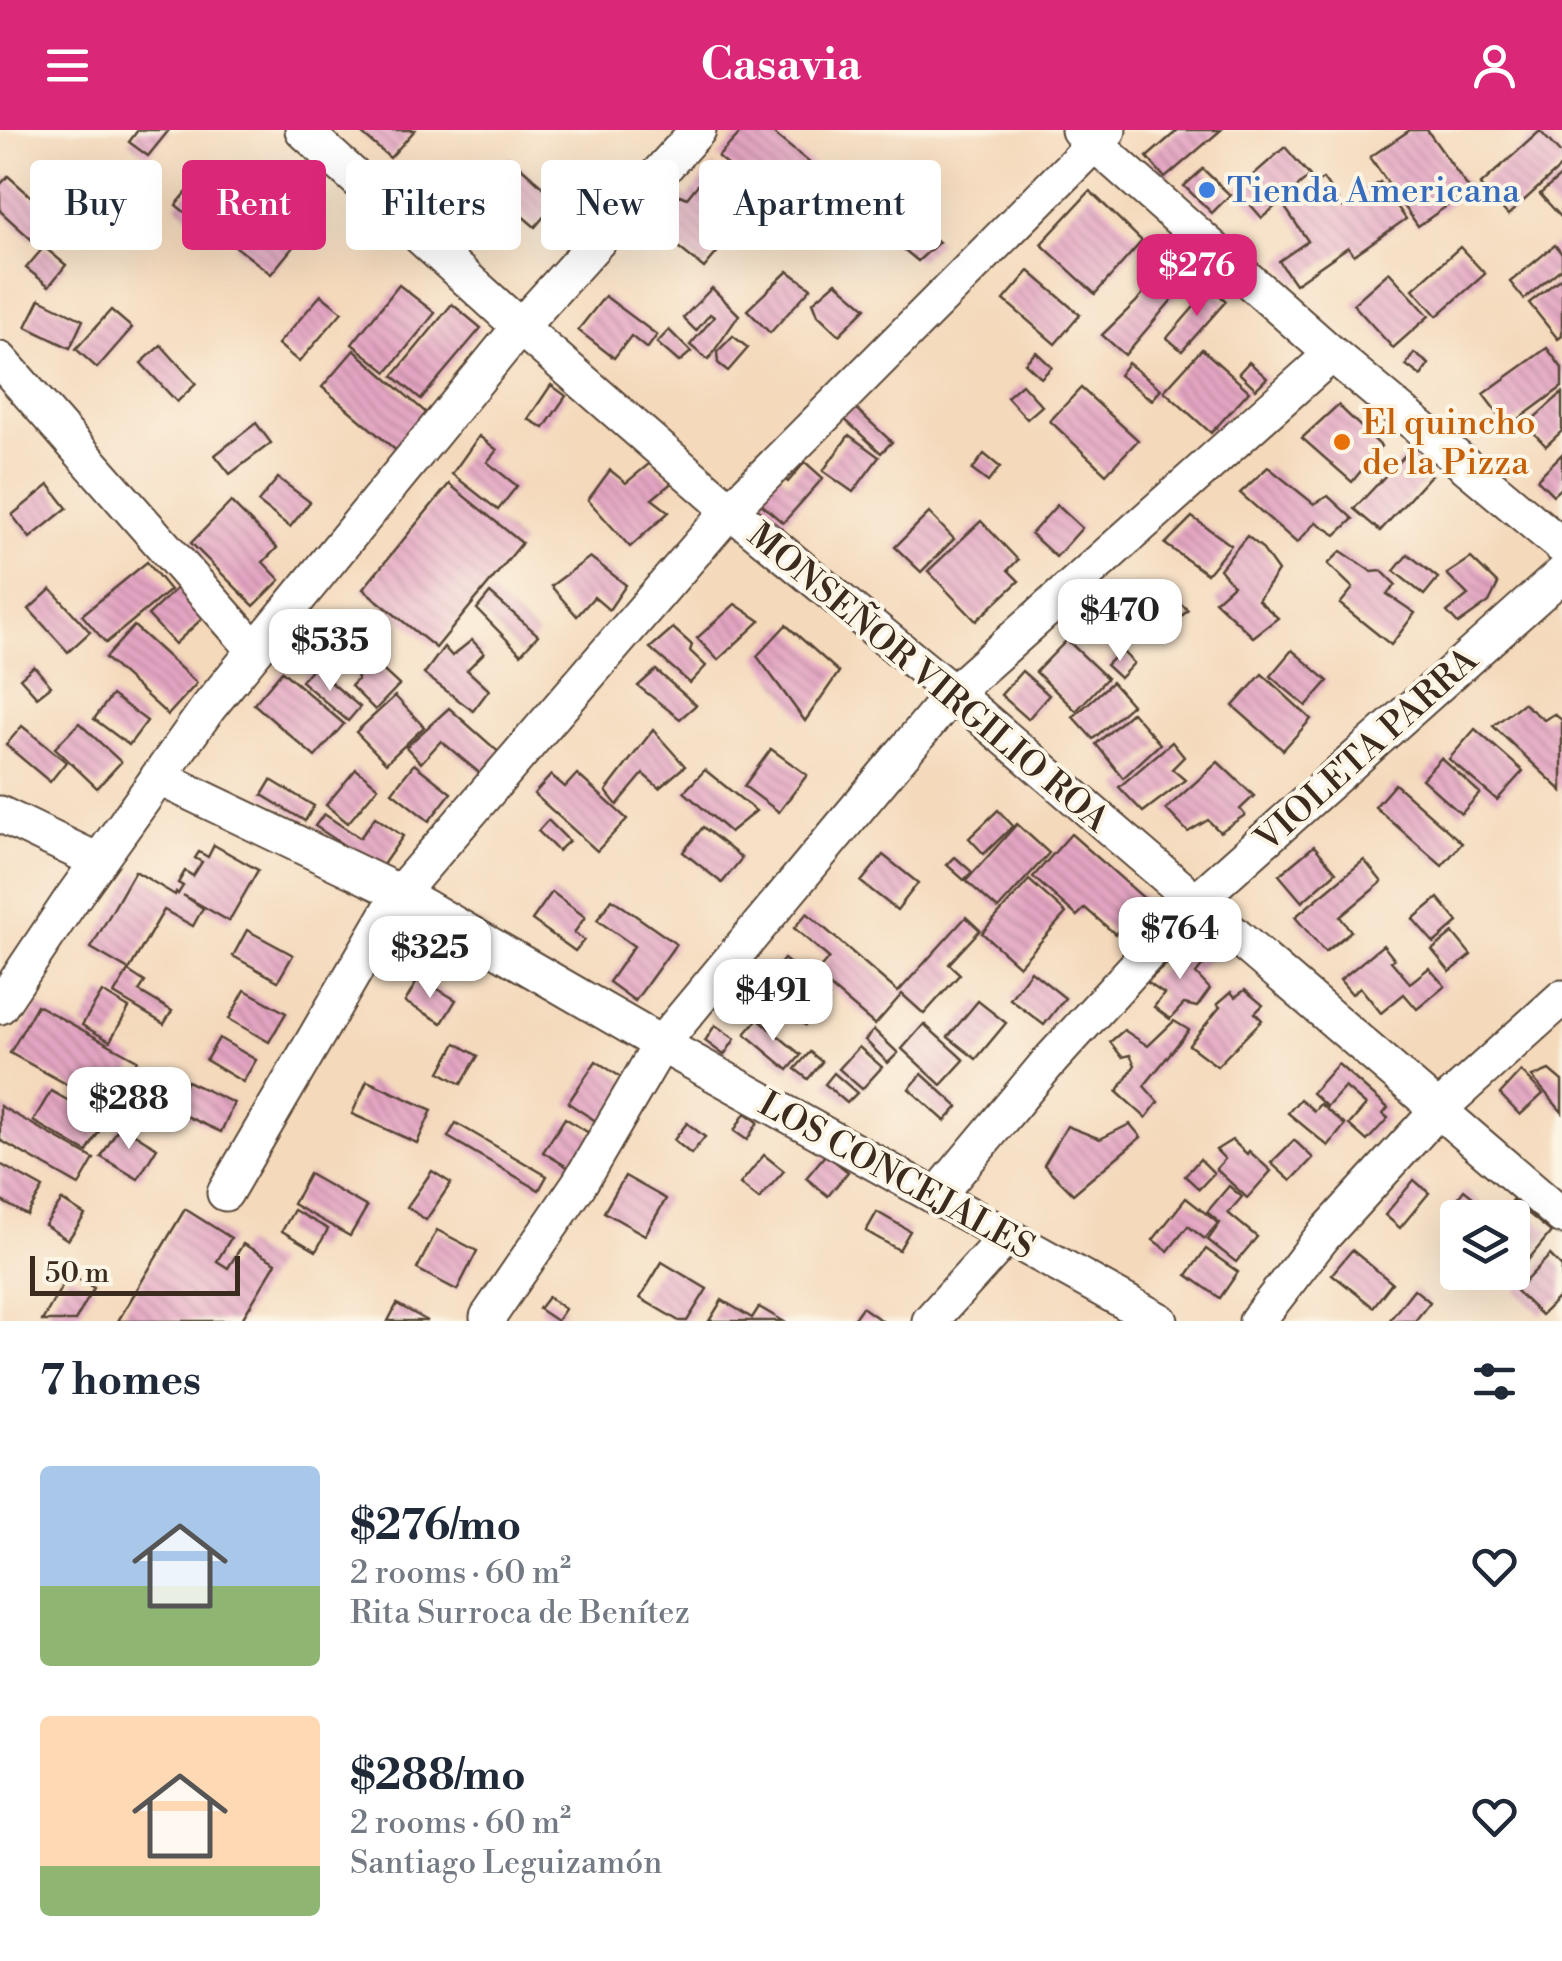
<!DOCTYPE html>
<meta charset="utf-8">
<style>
body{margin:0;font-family:"Libre Bodoni",serif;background:#f2f2f3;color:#1f2937;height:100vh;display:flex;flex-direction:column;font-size:38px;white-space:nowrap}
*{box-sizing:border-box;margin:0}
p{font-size:32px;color:#747a83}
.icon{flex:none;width:55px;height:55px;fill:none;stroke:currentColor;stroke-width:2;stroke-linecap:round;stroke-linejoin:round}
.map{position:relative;height:1191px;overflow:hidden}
.side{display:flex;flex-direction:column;background:#fff;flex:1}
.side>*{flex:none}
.hud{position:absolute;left:30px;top:30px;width:1000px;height:90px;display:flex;gap:20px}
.tools{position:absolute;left:1440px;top:1070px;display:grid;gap:20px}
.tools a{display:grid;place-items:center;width:90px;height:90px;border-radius:10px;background:#fff;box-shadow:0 10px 40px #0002;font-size:50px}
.scale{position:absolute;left:30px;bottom:25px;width:210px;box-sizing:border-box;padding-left:10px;border:5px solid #3b2a1e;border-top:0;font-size:28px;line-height:35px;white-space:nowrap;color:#3b2a1e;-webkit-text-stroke:8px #fcf5e5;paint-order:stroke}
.price{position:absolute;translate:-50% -85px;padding:0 22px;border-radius:20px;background:#fff;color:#222;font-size:32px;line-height:65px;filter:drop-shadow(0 2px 5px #0008)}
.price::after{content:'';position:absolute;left:50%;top:60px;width:30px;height:22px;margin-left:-15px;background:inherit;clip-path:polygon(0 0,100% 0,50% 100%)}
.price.selected{background:#db2777;color:#fff}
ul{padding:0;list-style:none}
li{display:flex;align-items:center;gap:30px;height:250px;padding:0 40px}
li span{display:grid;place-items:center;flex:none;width:280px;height:200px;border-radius:10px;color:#555}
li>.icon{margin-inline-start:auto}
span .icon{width:120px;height:120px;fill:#fffc;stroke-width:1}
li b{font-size:42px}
h2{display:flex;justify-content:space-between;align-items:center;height:120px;padding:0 40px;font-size:42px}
.pill{padding:0 35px;border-radius:10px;background:#fff;box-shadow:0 10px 40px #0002;font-size:35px;line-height:90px}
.pill.selected{background:#db2777;color:#fff}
header{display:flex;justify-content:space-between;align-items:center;height:130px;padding:0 40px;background:#db2777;color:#fff;font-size:45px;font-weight:700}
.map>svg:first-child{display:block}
</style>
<header><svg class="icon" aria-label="menu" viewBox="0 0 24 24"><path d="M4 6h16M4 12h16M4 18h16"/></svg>Casavia<svg class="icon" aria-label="person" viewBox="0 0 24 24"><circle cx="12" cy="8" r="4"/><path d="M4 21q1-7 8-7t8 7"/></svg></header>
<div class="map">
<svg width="1562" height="1191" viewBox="0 0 1562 1191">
<defs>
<pattern id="building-back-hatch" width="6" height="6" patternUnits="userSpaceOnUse" patternTransform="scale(2.5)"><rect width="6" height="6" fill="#e4a5c3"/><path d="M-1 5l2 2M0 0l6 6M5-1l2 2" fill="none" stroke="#ba879e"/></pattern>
</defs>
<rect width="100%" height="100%" fill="#fcf5e5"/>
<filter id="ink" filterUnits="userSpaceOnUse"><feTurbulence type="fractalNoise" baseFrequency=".01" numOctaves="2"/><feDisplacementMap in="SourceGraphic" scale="20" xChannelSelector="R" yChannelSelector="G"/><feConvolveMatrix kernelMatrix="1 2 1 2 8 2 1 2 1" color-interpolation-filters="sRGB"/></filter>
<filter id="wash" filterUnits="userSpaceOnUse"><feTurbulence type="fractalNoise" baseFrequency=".0048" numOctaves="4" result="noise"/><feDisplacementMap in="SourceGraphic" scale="40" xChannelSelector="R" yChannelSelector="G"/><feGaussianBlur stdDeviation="2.25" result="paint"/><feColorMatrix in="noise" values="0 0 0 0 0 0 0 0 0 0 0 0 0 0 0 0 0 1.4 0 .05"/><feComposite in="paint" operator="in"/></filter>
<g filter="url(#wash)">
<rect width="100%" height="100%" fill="#f4d9bb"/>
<g id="blocks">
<!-- building -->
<g fill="url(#building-back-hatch)">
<polygon points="138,0 169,0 148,26 129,12"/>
<polygon points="364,0 415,0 390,28 361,3"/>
<polygon points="743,0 769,0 846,62 807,101 718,27"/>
<polygon points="1178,0 1221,0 1165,48 1147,27"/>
<polygon points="1410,0 1427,0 1470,60 1418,96 1370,27"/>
<polygon points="1540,1 1562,25 1562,36 1508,85 1480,55"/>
<polygon points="1285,17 1310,46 1262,88 1237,59"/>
<polygon points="509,27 558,70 535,97 485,54"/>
<polygon points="713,36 756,76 704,138 662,104 663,98 657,90 680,65 687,68"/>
<polygon points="206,39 223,53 194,90 176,75"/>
<polygon points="1203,39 1230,65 1212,83 1184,56"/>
<polygon points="1562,45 1562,88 1540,64"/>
<polygon points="8,46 53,86 32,110 0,81 0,55"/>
<polygon points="1323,49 1343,77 1380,52 1406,89 1354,125 1348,117 1295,154 1279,131 1308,111 1284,76"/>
<polygon points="1090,61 1142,111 1095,164 1041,114"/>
<polygon points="889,71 939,112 918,131 871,92"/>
<polygon points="257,88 293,117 271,144 235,116"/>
<polygon points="1555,115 1562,124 1562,138 1524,169 1510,152"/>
<polygon points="44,117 66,135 49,156 26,138"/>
<polygon points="1460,117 1485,144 1437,186 1413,159"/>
<polygon points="1166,134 1186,153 1125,225 1102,205 1136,172"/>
<polygon points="788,141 811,158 770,203 747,180"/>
<polygon points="1029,141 1080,185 1055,214 1004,170"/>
<polygon points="1389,142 1429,186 1393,218 1353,174"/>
<polygon points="1562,147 1562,206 1558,209 1529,173"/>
<polygon points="836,152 866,178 839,205 818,185 813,172"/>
<polygon points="399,155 435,183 387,242 352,214"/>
<polygon points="1211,157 1226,171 1182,221 1167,208"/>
<polygon points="712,158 739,185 708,230 690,215 714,187 710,184 696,201 683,188"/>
<polygon points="321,165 342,182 299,232 278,214"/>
<polygon points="605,166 657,205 647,219 631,206 614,228 578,200"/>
<polygon points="40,169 83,190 70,218 26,197"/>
<polygon points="452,174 481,198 421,269 393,246"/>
<polygon points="111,180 132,198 97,238 76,219"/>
<polygon points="669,200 691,222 679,232 657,213"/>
<polygon points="733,206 748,218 728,241 718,233 717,222"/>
<polygon points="161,215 196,254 177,272 141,233"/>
<polygon points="1547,218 1562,238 1562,257 1508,297 1483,264"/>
<polygon points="1202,219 1249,261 1211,303 1164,261"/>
<polygon points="354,220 431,287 399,323 322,257"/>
<polygon points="1036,222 1052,237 1041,248 1025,233"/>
<polygon points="1414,223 1429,234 1421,246 1406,235"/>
<polygon points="1249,232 1267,248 1256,259 1239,243"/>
<polygon points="1128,233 1161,259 1152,270 1119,245"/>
<polygon points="1022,254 1042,276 1027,289 1007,267"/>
<polygon points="551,255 566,266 544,298 528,289"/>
<polygon points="1081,258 1138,310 1106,344 1050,291"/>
<polygon points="1562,263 1562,301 1546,316 1526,295"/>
<polygon points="852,275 892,312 881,323 841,286"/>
<polygon points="1338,275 1381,316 1352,352 1302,308"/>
<polygon points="256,293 271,313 230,344 215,325"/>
<polygon points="849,305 879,327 853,362 823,341"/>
<polygon points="479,306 497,320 487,332 517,356 498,380 452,344"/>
<polygon points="1407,323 1431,345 1380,401 1354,379"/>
<polygon points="984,324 1000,337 988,352 972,340"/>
<polygon points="1562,324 1562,357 1553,365 1537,349"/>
<polygon points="805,332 823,348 783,393 752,366 775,340 788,352"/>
<polygon points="650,333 674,351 652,369 669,382 630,417 588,370 610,340 626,353"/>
<polygon points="1268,337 1314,374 1328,366 1353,389 1336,405 1316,392 1297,413 1240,363"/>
<polygon points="278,348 310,372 290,397 258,372"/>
<polygon points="449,354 522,413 436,518 363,459"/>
<polygon points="49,355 67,378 30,408 12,385"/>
<polygon points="231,372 277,418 263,432 280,450 254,476 191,413"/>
<polygon points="1057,375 1082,398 1056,427 1031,404"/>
<polygon points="929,383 954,409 921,442 895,417"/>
<polygon points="1192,387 1231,415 1207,444 1165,414"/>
<polygon points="981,391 1018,430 1008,440 1019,451 976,491 928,441"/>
<polygon points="1247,406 1261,417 1278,441 1258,470 1278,488 1253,507 1215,471 1233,455 1220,439"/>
<polygon points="1341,421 1372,442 1382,441 1396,455 1387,464 1415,483 1391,515 1340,474 1353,458 1328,434"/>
<polygon points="1408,424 1438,448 1424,465 1394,441"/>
<polygon points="590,427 626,455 609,480 594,467 577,486 551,456"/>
<polygon points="1471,428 1498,454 1489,472 1458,494 1447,482 1468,465 1447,444"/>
<polygon points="147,432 170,460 106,513 82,485"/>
<polygon points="179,456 207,484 175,514 148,485"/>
<polygon points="1160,456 1188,480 1159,508 1133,489"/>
<polygon points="51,459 90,502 68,522 29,479"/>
<polygon points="490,463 538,505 521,524 477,479"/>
<polygon points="735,474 760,491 718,530 697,508"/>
<polygon points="786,495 839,542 805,591 757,526"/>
<polygon points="134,496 197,553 168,585 105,528"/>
<polygon points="673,498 692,515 690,521 706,536 690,553 650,518"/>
<polygon points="472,510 484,523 467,540 489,560 473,581 424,544 444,517 452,526"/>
<polygon points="1067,510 1107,548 1076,581 1036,542"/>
<polygon points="361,520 399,555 375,580 351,556 358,549 352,535"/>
<polygon points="1121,520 1134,533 1120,548 1106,535"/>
<polygon points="1292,520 1328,551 1306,576 1270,546"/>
<polygon points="34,536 51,556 37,567 20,548"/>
<polygon points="313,537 360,577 348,591 301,551"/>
<polygon points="656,540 696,575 680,589 638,556"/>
<polygon points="282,541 344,594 315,627 254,574"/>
<polygon points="1022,541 1049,565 1028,589 1001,565"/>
<polygon points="1262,544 1311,589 1283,620 1233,576"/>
<polygon points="1112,552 1132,575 1093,609 1073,587"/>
<polygon points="112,565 147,591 129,615 94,589"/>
<polygon points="395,566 424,597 386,633 356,602"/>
<polygon points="1523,573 1544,590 1554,584 1562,590 1562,661 1493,596"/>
<polygon points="449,578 502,625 483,646 441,611 421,633 406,617"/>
<polygon points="1132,582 1160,614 1123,648 1096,614"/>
<polygon points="79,593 121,632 97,658 55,618"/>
<polygon points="22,596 66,632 50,652 6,615"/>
<polygon points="1475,599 1523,641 1497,670 1449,629"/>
<polygon points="653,600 685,636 659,658 643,644 617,675 606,661"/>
<polygon points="1172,612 1184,627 1172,639 1185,650 1143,682 1119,657"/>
<polygon points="771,619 807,645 779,682 744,656"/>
<polygon points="1441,628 1480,663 1461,684 1422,649"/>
<polygon points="1218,632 1254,666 1240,679 1245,685 1220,702 1208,690 1188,702 1166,679"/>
<polygon points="414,634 451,663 429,691 392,662"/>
<polygon points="356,639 378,657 348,693 326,675"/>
<polygon points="705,640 756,681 730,702 684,662"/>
<polygon points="577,644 627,689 597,721 534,664 551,645 565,657"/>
<polygon points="271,650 314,676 305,691 262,665"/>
<polygon points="1395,654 1462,713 1442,736 1375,677"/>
<polygon points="998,680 1013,696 984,724 969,708"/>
<polygon points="324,684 360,708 375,687 403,706 380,739 315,696"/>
<polygon points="548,690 569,711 558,721 538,701"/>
<polygon points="1017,694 1049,723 998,779 966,751"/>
<polygon points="703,697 742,728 722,753 683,722"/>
<polygon points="1071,704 1146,770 1115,804 1085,778 1077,786 1033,747"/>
<polygon points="214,715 258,740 229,791 183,765 203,778 193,796 164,780 129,840 91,818 135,741 175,765 176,762 178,764 183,756 178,753 185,741 193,746 202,732 195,728 199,722 208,727"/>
<polygon points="1314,716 1336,742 1302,772 1279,745"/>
<polygon points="883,725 918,753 897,780 861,752"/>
<polygon points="955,727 972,742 964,750 947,735"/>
<polygon points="1364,730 1382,752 1340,787 1351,801 1325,822 1295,787"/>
<polygon points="1029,750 1066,783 1019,836 982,803"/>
<polygon points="552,762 585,787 574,803 584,810 575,821 532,790"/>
<polygon points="1438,768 1458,792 1434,813 1413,789"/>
<polygon points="612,769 676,814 635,871 609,852 634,816 597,790"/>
<polygon points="807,783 898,862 966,787 980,800 949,834 960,844 924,884 902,864 875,895 815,844 829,828 794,798"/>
<polygon points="247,800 293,825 278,851 233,826"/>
<polygon points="1453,803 1471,825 1450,842 1432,820"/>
<polygon points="1188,814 1207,830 1196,844 1210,859 1197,877 1184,874 1170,889 1154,877 1164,864 1147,852"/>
<polygon points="1383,815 1394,829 1391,831 1410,853 1429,838 1445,856 1417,879 1404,864 1381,883 1360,857 1352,864 1340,850"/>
<polygon points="784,829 829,867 805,895 761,857"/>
<polygon points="128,841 145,852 139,861 172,881 164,894 114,864"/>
<polygon points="1031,841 1065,868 1044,895 1010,869"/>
<polygon points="419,848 456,870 442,893 405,872"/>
<polygon points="245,860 286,883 269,912 229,889"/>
<polygon points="1245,860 1263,875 1255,883 1262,890 1217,936 1189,915 1220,877 1217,874 1231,862 1235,867"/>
<polygon points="102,862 129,878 110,911 82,895"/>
<polygon points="978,871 1006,893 976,929 948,907"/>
<polygon points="37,875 137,930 110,978 10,923"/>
<polygon points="758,889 801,925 788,940 745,904"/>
<polygon points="1174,891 1189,900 1144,956 1158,972 1146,988 1117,962 1135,935 1130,925 1122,927 1110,912 1124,900 1148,916"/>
<polygon points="924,894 964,930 941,955 902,919"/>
<polygon points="715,895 735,909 724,925 705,911"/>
<polygon points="874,900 898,923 888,933 865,910"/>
<polygon points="219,908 256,930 243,952 206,930"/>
<polygon points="456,913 478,926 461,954 440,942"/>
<polygon points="859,917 882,937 862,959 839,939"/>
<polygon points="810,922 822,932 808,949 795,939"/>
<polygon points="596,931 630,953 602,995 568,973"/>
<polygon points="1338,934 1388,978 1383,984 1388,988 1367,1011 1349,995 1366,975 1345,957 1327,977 1312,963"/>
<polygon points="1549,940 1562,951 1562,982 1532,947"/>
<polygon points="1521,941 1543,964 1520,985 1500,964"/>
<polygon points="834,943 857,963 847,973 825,954"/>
<polygon points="922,944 958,977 945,991 909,959"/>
<polygon points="187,951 234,973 221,1002 173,980"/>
<polygon points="367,951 432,980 417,1013 352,984"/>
<polygon points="51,961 105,991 87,1022 33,991"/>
<polygon points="1300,969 1314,981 1320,974 1345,995 1328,1016 1288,983"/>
<polygon points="0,976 94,1029 79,1055 0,1010"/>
<polygon points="745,983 758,992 747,1010 734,1001"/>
<polygon points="565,988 600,1010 579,1044 543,1022"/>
<polygon points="456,993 547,1046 539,1060 448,1007"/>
<polygon points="687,993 705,1007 691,1024 674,1010"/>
<polygon points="1130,994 1141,1007 1073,1064 1044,1035 1067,996 1100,1009"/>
<polygon points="120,995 157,1018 138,1049 101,1027"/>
<polygon points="1232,1010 1247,1024 1249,1021 1271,1041 1247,1068 1216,1039 1225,1029 1216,1020"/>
<polygon points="1294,1010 1313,1028 1291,1051 1271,1033"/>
<polygon points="826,1024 848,1042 828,1066 806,1048"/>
<polygon points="764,1025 784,1041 759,1069 740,1054"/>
<polygon points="1200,1029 1214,1043 1199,1059 1185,1046"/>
<polygon points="0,1034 43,1058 27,1085 0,1070"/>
<polygon points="432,1041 451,1053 426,1090 407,1077"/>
<polygon points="309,1044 367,1077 350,1106 293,1074"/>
<polygon points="625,1046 666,1069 645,1105 604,1082"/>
<polygon points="1414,1050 1429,1063 1400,1098 1385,1085"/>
<polygon points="1229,1056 1242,1067 1228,1083 1257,1107 1236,1132 1208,1110 1220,1093 1207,1082"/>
<polygon points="1464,1060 1494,1084 1491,1088 1458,1088 1449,1080"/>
<polygon points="1186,1068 1218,1093 1205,1109 1188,1096 1168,1121 1153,1110"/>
<polygon points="62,1070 85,1085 68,1110 45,1095"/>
<polygon points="1512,1070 1551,1102 1524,1135 1512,1125 1512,1088 1498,1088"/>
<polygon points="185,1079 231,1108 217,1131 228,1138 243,1114 276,1133 241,1191 118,1191"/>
<polygon points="294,1080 328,1099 316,1121 282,1101"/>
<polygon points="877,1082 910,1101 899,1120 866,1101"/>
<polygon points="437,1100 477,1121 457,1160 417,1139"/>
<polygon points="1206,1119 1238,1142 1220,1168 1187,1145"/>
<polygon points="1352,1120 1392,1153 1373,1177 1332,1144"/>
<polygon points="1550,1125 1562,1137 1562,1173 1557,1169 1541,1185 1516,1161"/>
<polygon points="662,1132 707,1159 687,1191 679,1191 640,1168"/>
<polygon points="69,1144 94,1158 75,1191 42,1191"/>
<polygon points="1414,1159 1430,1172 1415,1191 1389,1191"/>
<polygon points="548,1167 565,1179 557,1191 539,1179"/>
<polygon points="722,1170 752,1188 759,1177 783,1191 709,1191"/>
<polygon points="397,1174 428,1191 388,1191"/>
<polygon points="862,1177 882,1191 852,1191"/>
</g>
</g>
</g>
<g filter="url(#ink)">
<use href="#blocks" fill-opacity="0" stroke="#574436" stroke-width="2.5"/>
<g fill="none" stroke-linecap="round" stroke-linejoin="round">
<defs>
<g id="minor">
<polyline points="303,0 520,197 730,380 953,563 1562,1086"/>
<polyline points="1079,0 1332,224 1562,416"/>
<polyline points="0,230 255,520"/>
<polyline points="158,647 400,763 661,914 1160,1191"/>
<polyline points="0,684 98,731"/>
<polyline points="0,876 71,770 208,578 520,197 698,0"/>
<polyline points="225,1063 400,763 730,380 1108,0"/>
<polyline points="936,1067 1046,935 1195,772 1562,444"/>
<polyline points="488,1187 579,1054 661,914 953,563 1332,224"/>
<polyline points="930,1191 1007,1106"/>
<polyline points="1257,1191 1323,1106 1438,980 1562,868"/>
</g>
</defs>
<!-- minor casing -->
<use href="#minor" stroke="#574436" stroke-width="39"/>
<!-- minor -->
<use href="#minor" stroke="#fff" stroke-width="35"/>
</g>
</g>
<!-- markers -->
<circle fill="#3f7fe0" stroke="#fcf5e5" stroke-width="4" cx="1207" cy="60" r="10"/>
<circle fill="#e8710a" stroke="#fcf5e5" stroke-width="4" cx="1342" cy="312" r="10"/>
<g text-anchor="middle" stroke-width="8" stroke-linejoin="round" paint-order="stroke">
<!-- shop labels -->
<g font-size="35" fill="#366cbe" stroke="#fcf5e5" text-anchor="start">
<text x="1227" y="72">Tienda Americana</text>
</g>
<!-- food labels -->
<g font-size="35" fill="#c56008" stroke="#fcf5e5" text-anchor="start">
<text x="1362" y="304">El quincho<tspan x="1362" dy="40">de la Pizza</tspan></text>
</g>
<!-- street labels -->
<g font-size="35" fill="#3b2a1e" stroke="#fcf5e5">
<text transform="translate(929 547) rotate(40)" y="12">MONSEÑOR VIRGILIO ROA</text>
<text transform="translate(1366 619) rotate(-42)" y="12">VIOLETA PARRA</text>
<text transform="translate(897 1045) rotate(29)" y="12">LOS CONCEJALES</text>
</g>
</g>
</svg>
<div class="tools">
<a><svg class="icon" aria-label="layers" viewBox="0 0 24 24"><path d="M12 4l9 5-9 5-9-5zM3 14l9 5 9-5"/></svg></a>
</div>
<div class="scale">50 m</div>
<b class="price selected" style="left:1197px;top:189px">$276</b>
<b class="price" style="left:1120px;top:534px">$470</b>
<b class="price" style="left:330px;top:564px">$535</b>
<b class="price" style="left:1180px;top:852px">$764</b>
<b class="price" style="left:430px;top:871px">$325</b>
<b class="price" style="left:773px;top:914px">$491</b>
<b class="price" style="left:129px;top:1022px">$288</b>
<div class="hud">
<a class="pill">Buy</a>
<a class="pill selected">Rent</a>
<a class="pill">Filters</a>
<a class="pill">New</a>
<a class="pill">Apartment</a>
</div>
</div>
<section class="side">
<h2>7 homes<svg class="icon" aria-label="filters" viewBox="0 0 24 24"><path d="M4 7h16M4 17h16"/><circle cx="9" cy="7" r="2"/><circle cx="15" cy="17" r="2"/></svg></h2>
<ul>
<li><span style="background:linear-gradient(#a9c7e8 60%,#8fb573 0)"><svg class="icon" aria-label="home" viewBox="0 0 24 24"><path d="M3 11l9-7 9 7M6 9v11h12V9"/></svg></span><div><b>$276/mo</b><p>2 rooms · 60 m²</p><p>Rita Surroca de Benítez</p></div><svg class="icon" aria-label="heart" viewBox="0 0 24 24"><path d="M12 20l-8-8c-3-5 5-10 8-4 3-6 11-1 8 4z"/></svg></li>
<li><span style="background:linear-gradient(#ffd9b3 75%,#8fb573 0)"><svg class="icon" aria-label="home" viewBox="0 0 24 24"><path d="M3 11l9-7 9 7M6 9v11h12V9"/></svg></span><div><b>$288/mo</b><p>2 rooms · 60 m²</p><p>Santiago Leguizamón</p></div><svg class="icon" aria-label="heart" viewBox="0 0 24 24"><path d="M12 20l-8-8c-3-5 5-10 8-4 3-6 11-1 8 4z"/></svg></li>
</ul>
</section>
